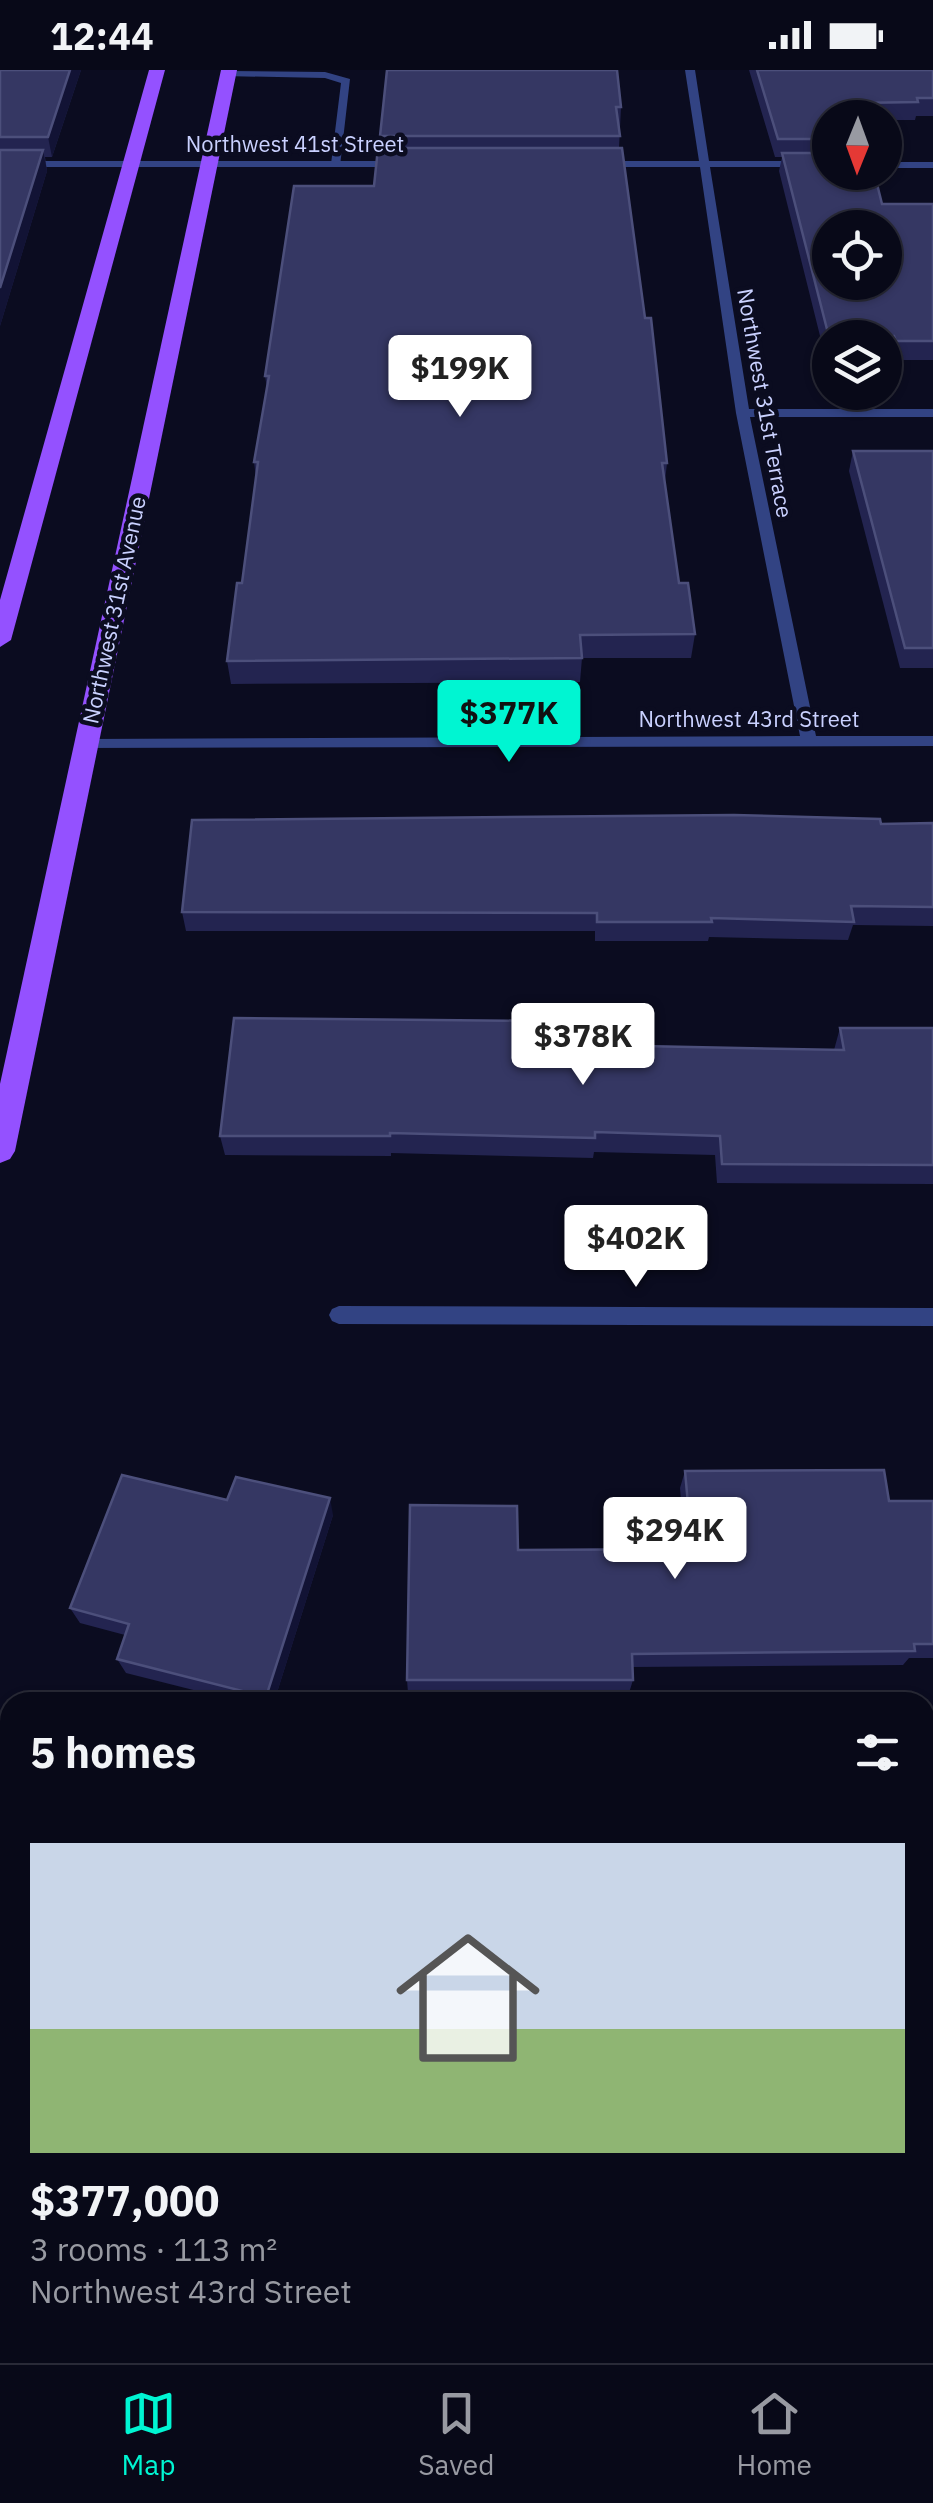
<!DOCTYPE html>
<meta charset="utf-8">
<style>
body{margin:0;font-family:"IBM Plex Sans",sans-serif;background:#161725;color:#f1f3f6;height:100vh;display:flex;flex-direction:column;font-size:38px;white-space:nowrap}
*{box-sizing:border-box;margin:0}
p{font-size:32px;color:#989aa2}
.icon{flex:none;width:55px;height:55px;fill:none;stroke:currentColor;stroke-width:2;stroke-linecap:round;stroke-linejoin:round}
.map{position:relative;flex:1;overflow:hidden}
.panel{position:absolute;left:0px;top:1622px;width:935px;height:672px;display:flex;flex-direction:column;background:#080918;border-radius:30px 30px 0 0;box-shadow:0 2px 8px #0004,0 0 0 2px #292a37}
.panel>*{flex:none}
.needle{width:65px;rotate:181deg}
.controls{position:absolute;left:812px;top:30px;display:grid;gap:20px}
.controls a{display:grid;place-items:center;width:90px;height:90px;border-radius:50%;background:#080918;box-shadow:0 2px 8px #0004,0 0 0 2px #292a37;font-size:50px}
.price{position:absolute;translate:-50% -85px;padding:0 22px;border-radius:10px;background:#fff;color:#222;font-size:32px;line-height:65px;filter:drop-shadow(0 2px 5px #0008)}
.price::after{content:'';position:absolute;left:50%;top:60px;width:30px;height:22px;margin-left:-15px;background:inherit;clip-path:polygon(0 0,100% 0,50% 100%)}
.price.selected{background:#00f5d2;color:#111}
ul{padding:0;list-style:none}
li{display:grid;align-content:center;gap:20px;height:530px;padding:0 30px}
li+li{border-top:2px solid #292a37}
li span{display:grid;place-items:center;height:310px;border-radius:0px;color:#555}
li>.icon{margin-inline-start:auto}
span .icon{width:180px;height:180px;fill:#fffc;stroke-width:1}
li b{font-size:42px}
h2{display:flex;justify-content:space-between;align-items:center;height:120px;padding:0 30px;font-size:42px}
.status{display:flex;justify-content:space-between;align-items:center;height:70px;padding:0 50px;background:#080918;direction:ltr}
.status svg{height:28px;fill:currentColor}
.menu{display:flex;justify-content:space-around;align-items:center;height:140px;border-top:2px solid #292a37;background:#080918;font-size:28px;color:#989aa2}
.menu a{display:grid;justify-items:center;gap:5px}
.menu .selected{color:#00f5d2}
.map>svg:first-child{display:block}
</style>
<div class="status"><b>12:44</b><svg viewBox="0 0 49 12"><path d="M0 12V9h3v3zM5 12V6h3v6zM10 12V3h3v9zM15 12V0h3v12zM26 1h20v11H26zM47 4h2v5h-2z"/></svg></div>
<div class="map">
<svg width="933" height="2293" viewBox="0 0 933 2293">
<rect width="100%" height="100%" fill="#0b0c20"/>
<g fill="none" stroke-linecap="round" stroke-linejoin="round">
<!-- lane -->
<polygon fill="#324383" fill-rule="evenodd" points="228,1 325,2 350,9 340,96 331,94 341,13 325,8 224,6"/>
<!-- street -->
<g fill="#324383" fill-rule="evenodd">
<polygon points="685,0 695,0 709,91 830,91 830,97 710,97 749,339 933,339 933,347 750,347 816,666 933,666 933,676 80,678 78,674 86,669 800,666 736,343 700,97 597,97 592,94 597,91 699,91"/>
<polygon points="0,91 403,91 408,94 403,97 0,97"/>
<rect x="885" y="92" width="48" height="6"/>
<polygon points="339,1236 933,1238 933,1256 339,1254 332,1251 329,1245 332,1239"/>
</g>
<!-- secondary -->
<g fill="#6184ff" fill-rule="evenodd">
<rect x="925" y="1824" width="8" height="26"/>
<rect x="0" y="1834" width="10" height="26"/>
<rect x="0" y="2045" width="10" height="28"/>
<rect x="925" y="2049" width="8" height="28"/>
</g>
<!-- primary -->
<g fill="#9451ff" fill-rule="evenodd">
<polygon points="149,0 165,0 11,570 0,577 0,530"/>
<polygon points="221,0 237,0 15,1081 10,1089 0,1093 0,1014"/>
</g>
</g>
<!-- wall -->
<g fill="#232450">
<polygon points="0,0 81,0 52,87 45,87 47,101 0,256"/>
<polygon points="749,0 933,0 933,46 916,46 915,50 885,50 885,48 830,48 830,102 882,134 933,134 933,290 891,290 890,285 885,285 885,268 830,268 830,286 825,286 779,101 782,87 775,87"/>
<polygon points="621,37 619,78 667,393 665,411 679,513 695,564 691,588 582,588 580,612 231,614 227,591 242,513 256,408 254,392 267,318 265,306 374,116 380,78 380,66"/>
<polygon points="853,381 933,381 933,598 900,598 849,401"/>
<polygon points="933,753 933,856 853,855 848,870 709,867 708,871 595,871 595,861 186,861 182,842 881,754"/>
<polygon points="840,958 933,1095 933,1114 717,1113 715,1085 594,1082 593,1088 391,1083 391,1086 225,1085 220,1066 548,971 642,976 834,980"/>
<polygon points="685,1401 889,1431 933,1431 933,1588 909,1588 903,1595 633,1597 633,1610 629,1623 408,1623 407,1610 685,1479 680,1418"/>
<polygon points="227,1430 333,1445 274,1632 241,1632 126,1603 117,1589 125,1565 80,1553 70,1538"/>
</g>
<!-- shaded-wall -->
<g fill="#121335">
<polygon points="70,0 81,0 52,87 48,67"/>
<polygon points="43,80 47,101 0,256 0,218"/>
<polygon points="330,1428 333,1445 274,1632 268,1632 266,1627"/>
</g>
<!-- building -->
<g fill="#353763" stroke="#4c4f7b" stroke-width="2.5" fill-rule="evenodd">
<polygon points="0,0 70,0 48,67 0,67"/>
<polygon points="387,0 617,0 621,37 616,37 620,66 380,66"/>
<polygon points="757,0 933,0 933,28 917,28 918,32 856,33 860,48 830,48 830,69 778,69"/>
<polygon points="378,78 622,78 645,248 651,248 667,393 662,393 679,513 688,513 695,564 580,565 582,588 227,591 237,513 242,513 258,392 254,392 269,306 265,306 294,116 374,116"/>
<polygon points="0,80 43,80 0,218"/>
<path d="M 782,83 L 830,83 L 830,102 L 874,102 L 882,134 L 933,134 L 933,271 L 896,271 L 894,266 L 829,267 ZM 830,158 L 885,158 L 885,212 L 830,212 Z"/>
<polygon points="853,381 933,381 933,578 905,578"/>
<polygon points="734,745 880,749 881,754 933,753 933,837 851,836 854,852 711,848 712,852 597,852 597,843 182,842 192,750"/>
<polygon points="234,948 548,951 548,971 642,976 844,980 840,958 933,958 933,1095 722,1094 720,1066 595,1062 595,1068 390,1063 390,1066 220,1066"/>
<polygon points="884,1400 889,1431 933,1431 933,1574 914,1574 915,1581 632,1584 633,1610 407,1610 410,1435 517,1436 518,1480 692,1479 685,1401"/>
<polygon points="122,1405 227,1430 236,1407 330,1428 266,1627 117,1589 129,1554 70,1538"/>
</g>
<g text-anchor="middle" stroke-width="9" stroke-linejoin="round" paint-order="stroke">
<!-- far-street labels -->
<g font-size="22" fill="#cad1ff" stroke="#0b0c20">
<text x="295" y="82">Northwest 41st Street</text>
<text transform="translate(765 333) rotate(80)" y="8">Northwest 31st Terrace</text>
<text transform="translate(114 540) rotate(-78)" y="8">Northwest 31st Avenue</text>
<text x="749" y="657">Northwest 43rd Street</text>
</g>
</g>
</svg>
<div class="controls">
<a><svg class="needle" viewBox="-14 -14 28 28"><path d="M0-13l5 13h-10z" fill="#e53935"/><path d="M0 13l5-13h-10z" fill="#989aa2"/></svg></a>
<a><svg class="icon" aria-label="locate" viewBox="0 0 24 24"><circle cx="12" cy="12" r="6"/><path d="M12 2v4M12 18v4M2 12h4M18 12h4"/></svg></a>
<a><svg class="icon" aria-label="layers" viewBox="0 0 24 24"><path d="M12 4l9 5-9 5-9-5zM3 14l9 5 9-5"/></svg></a>
</div>
<b class="price" style="left:460px;top:350px">$199K</b>
<b class="price selected" style="left:509px;top:695px">$377K</b>
<b class="price" style="left:583px;top:1018px">$378K</b>
<b class="price" style="left:636px;top:1220px">$402K</b>
<b class="price" style="left:675px;top:1512px">$294K</b>
<section class="panel">
<h2>5 homes<svg class="icon" aria-label="filters" viewBox="0 0 24 24"><path d="M4 7h16M4 17h16"/><circle cx="9" cy="7" r="2"/><circle cx="15" cy="17" r="2"/></svg></h2>
<ul>
<li><span style="background:linear-gradient(#c9d6e8 60%,#8fb573 0)"><svg class="icon" aria-label="home" viewBox="0 0 24 24"><path d="M3 11l9-7 9 7M6 9v11h12V9"/></svg></span><div><b>$377,000</b><p>3 rooms · 113 m²</p><p>Northwest 43rd Street</p></div></li>
</ul>
</section>
</div>
<nav class="menu">
<a class="selected"><svg class="icon" aria-label="map" viewBox="0 0 24 24"><path d="M3 6l6-2 6 2 6-2v14l-6 2-6-2-6 2zM9 4v14M15 6v14"/></svg>Map</a>
<a><svg class="icon" aria-label="saved" viewBox="0 0 24 24"><path d="M7 4h10v16l-5-4-5 4z"/></svg>Saved</a>
<a><svg class="icon" aria-label="home" viewBox="0 0 24 24"><path d="M3 11l9-7 9 7M6 9v11h12V9"/></svg>Home</a>
</nav>
